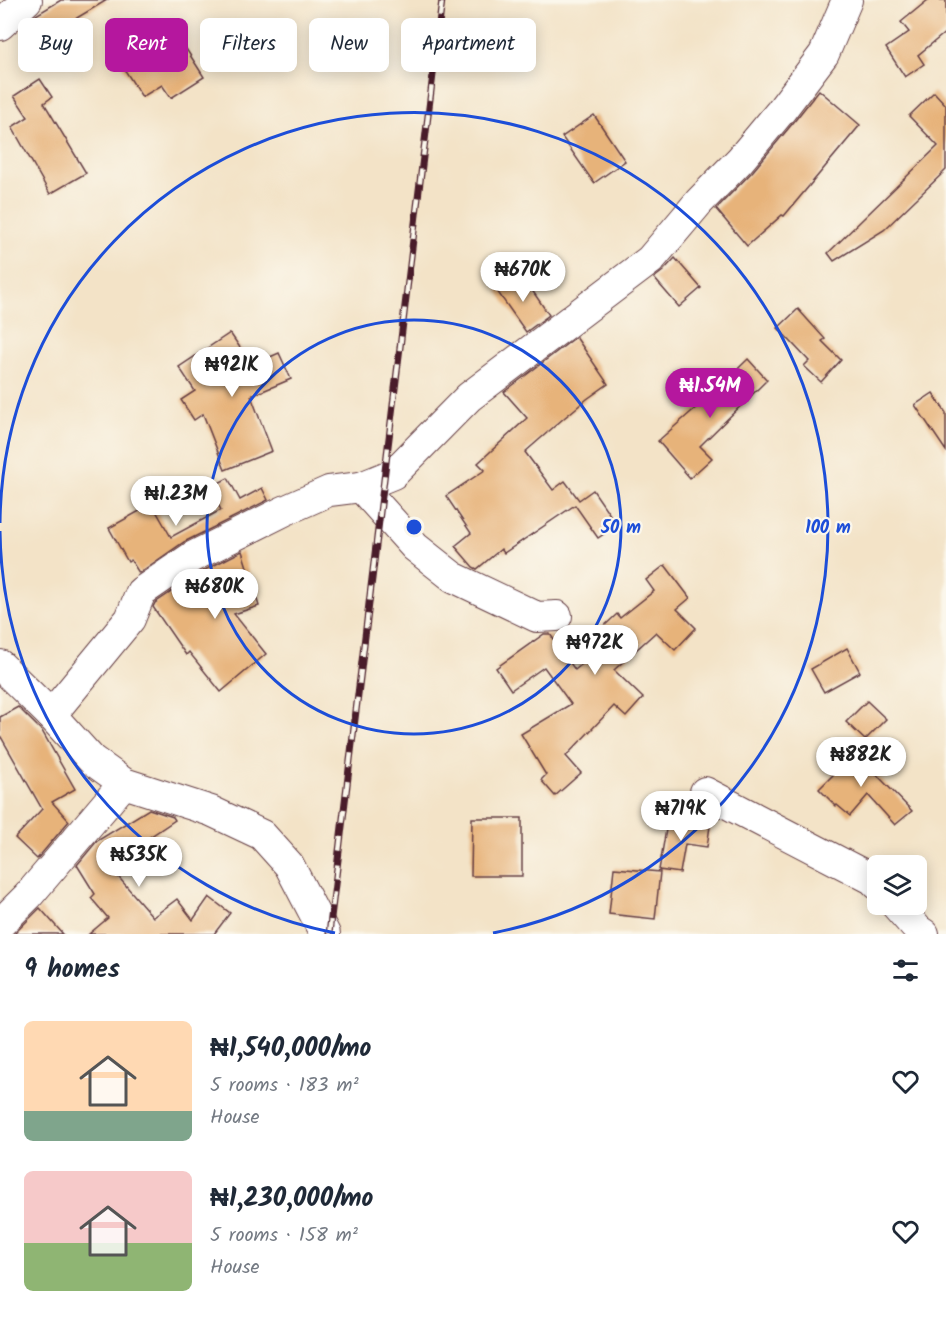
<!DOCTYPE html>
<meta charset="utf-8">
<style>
body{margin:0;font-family:Kalam,sans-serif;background:#f6f6f7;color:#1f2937;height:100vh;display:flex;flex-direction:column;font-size:22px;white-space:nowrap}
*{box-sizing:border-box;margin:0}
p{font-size:20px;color:#747a83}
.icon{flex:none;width:33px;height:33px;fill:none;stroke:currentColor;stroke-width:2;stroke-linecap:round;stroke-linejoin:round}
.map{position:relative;height:934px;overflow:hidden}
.drawer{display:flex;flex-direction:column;background:#fff;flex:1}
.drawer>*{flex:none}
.hud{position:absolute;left:18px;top:18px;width:600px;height:54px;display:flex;gap:12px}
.buttons{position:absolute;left:867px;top:855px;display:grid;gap:12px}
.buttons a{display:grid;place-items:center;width:60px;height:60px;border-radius:9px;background:#fff;box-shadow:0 3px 15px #0003;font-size:30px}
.price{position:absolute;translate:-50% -51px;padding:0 14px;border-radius:21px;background:#fff;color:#222;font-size:20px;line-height:39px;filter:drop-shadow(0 2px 3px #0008)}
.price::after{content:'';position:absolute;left:50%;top:36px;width:18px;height:14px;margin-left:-9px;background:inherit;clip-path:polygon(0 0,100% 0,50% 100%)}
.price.selected{background:#b5179e;color:#fff}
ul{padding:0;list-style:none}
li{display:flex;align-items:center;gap:18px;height:150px;padding:0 24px}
li span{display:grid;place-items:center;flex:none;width:168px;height:120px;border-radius:9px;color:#555}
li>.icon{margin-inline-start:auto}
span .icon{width:72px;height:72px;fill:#fffc;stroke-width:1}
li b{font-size:26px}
h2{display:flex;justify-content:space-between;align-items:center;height:72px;padding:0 24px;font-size:26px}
.tag{padding:0 21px;border-radius:9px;background:#fff;box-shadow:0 3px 15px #0003;font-size:21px;line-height:54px}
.tag.selected{background:#b5179e;color:#fff}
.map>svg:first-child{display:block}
</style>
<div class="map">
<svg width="946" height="934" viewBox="0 0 946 934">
<rect width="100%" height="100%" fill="#fbf7ec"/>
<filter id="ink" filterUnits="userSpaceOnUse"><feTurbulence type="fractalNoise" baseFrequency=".0167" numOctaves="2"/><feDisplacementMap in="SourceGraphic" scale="12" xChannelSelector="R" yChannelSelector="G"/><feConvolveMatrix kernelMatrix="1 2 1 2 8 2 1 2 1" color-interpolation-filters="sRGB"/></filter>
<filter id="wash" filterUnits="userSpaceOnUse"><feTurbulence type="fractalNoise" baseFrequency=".008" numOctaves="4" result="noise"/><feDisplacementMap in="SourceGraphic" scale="24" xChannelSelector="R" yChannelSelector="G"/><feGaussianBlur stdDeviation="1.35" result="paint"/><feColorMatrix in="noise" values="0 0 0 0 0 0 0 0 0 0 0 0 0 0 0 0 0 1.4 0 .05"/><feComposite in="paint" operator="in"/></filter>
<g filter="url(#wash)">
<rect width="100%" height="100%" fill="#f3e3c7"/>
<g id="blocks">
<!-- building -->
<g fill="#e7b37a">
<polygon points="61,0 107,0 35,43 24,26 36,15"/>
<polygon points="928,0 946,0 946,32 918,55 924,64 905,77 886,48 909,32 901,22"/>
<polygon points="174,30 204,77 171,98 162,85 142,97 121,64"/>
<polygon points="40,79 52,97 44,103 86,173 50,194 12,127 28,117 14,96"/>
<polygon points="819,90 860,125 784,216 782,215 747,246 716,209 753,171 793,123"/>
<polygon points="934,92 946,105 946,170 884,230 834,261 828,253 938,146 909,116"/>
<polygon points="594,115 625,161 594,183 562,137"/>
<polygon points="675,258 701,288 679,307 654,278 663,271"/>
<polygon points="521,274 549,315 526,332 497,291"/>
<polygon points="798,309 825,339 822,341 841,360 821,382 804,366 809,361 778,328"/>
<polygon points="230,333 252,365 279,353 291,379 251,396 272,451 225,470 203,414 194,420 181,400 195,391 179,367"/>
<polygon points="576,337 608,384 587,399 564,418 525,452 553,490 565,481 579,500 593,490 617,525 598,538 575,505 504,553 501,549 477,569 473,567 455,546 471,533 446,496 485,470 478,463 527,418 504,392"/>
<polygon points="748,359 767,380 700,446 712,458 690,478 658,441 715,391"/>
<polygon points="933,393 946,413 946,451 915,405"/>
<polygon points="228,478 240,500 262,488 268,500 184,542 139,573 131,560 128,562 109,528 152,504 171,537 221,510 209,488"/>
<polygon points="242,551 259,606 234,614 266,654 221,692 189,652 186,655 153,607 155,603 201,572"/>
<polygon points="665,565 690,598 677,609 696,628 675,650 656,632 614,670 643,698 626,717 614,706 566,756 581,773 555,796 541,780 546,775 521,734 571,704 544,667 511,690 496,668 544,634 550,634 575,670 611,640 601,629 617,614 620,618 654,591 646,580"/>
<polygon points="847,648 860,672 824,692 811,669"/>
<polygon points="867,701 886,719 865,740 846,722"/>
<polygon points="18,707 42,731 75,789 52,802 69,821 37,859 15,838 42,809 0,735 0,717"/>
<polygon points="847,744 912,811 895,825 868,795 850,816 837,805 836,806 819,789 842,766 834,756"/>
<polygon points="149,809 173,817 175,820 108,865 153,917 177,899 193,920 209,897 230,913 214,934 89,934 108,918 91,898 95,894 77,865 97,841"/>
<polygon points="472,818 522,818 522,876 471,876"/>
<polygon points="668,818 710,826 707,847 685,844 680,873 659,870"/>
<polygon points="614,868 660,872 655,919 609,914"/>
<polygon points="40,908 63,934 14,934"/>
</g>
</g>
</g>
<g filter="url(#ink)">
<use href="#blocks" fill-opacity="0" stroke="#633c42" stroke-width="1.5"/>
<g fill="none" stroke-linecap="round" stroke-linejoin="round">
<defs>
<g id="street">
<polyline points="0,25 27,0"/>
<polyline points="361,487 415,547 453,577 537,617 557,616"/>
<polyline points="0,665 51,715 92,760 124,783 211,811 262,835 289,865 325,934"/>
<polyline points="51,715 130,619 141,592 192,557 284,511 329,491 361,487 393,474 469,397 650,260 699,202 740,160 780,112 824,54 847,0"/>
<polyline points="705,792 872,879 878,885"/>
<polyline points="895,904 918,930 924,934"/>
<polyline points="0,924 28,896 124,783"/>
</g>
</defs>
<!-- street casing -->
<use href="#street" stroke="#633c42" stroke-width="32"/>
<!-- street -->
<use href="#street" stroke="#fff" stroke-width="30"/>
<defs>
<polyline id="rail" points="329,934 442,0"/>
</defs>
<!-- rail casing -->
<use href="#rail" stroke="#4a1f2b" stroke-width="7"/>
<!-- rail -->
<use href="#rail" stroke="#fbf7ec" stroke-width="4.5" stroke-dasharray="14" stroke-linecap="butt"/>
</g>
</g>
<!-- distance rings -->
<g fill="none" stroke="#1d4ed8" stroke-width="3">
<circle cx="414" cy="527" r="207"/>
<path d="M335 933A414 414 0 0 1 0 531M0 523A414 414 0 1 1 493 933"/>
</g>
<circle cx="414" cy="527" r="9" fill="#1d4ed8" stroke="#fbf7ec" stroke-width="3"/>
<g font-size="18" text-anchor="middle" font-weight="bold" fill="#1d4ed8" stroke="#fbf7ec" stroke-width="4.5" stroke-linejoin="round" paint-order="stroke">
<text x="621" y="533">50 m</text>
<text x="828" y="533">100 m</text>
</g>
</svg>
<div class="buttons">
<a><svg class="icon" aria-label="layers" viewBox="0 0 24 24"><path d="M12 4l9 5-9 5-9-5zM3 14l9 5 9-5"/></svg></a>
</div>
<b class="price" style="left:523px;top:303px">₦670K</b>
<b class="price" style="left:232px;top:398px">₦921K</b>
<b class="price selected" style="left:710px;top:419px">₦1.54M</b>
<b class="price" style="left:176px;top:527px">₦1.23M</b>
<b class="price" style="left:215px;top:620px">₦680K</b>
<b class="price" style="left:595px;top:676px">₦972K</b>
<b class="price" style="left:861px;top:788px">₦882K</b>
<b class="price" style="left:681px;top:842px">₦719K</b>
<b class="price" style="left:139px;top:888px">₦535K</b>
<div class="hud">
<a class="tag">Buy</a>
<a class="tag selected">Rent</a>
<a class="tag">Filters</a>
<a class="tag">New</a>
<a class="tag">Apartment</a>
</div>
</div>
<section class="drawer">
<h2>9 homes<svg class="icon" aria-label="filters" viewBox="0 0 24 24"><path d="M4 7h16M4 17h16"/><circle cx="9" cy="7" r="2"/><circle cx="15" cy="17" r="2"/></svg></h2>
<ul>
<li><span style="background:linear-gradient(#ffd9b3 75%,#7fa58c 0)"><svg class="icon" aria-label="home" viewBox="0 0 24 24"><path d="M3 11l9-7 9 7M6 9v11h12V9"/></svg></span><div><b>₦1,540,000/mo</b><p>5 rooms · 183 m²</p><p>House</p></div><svg class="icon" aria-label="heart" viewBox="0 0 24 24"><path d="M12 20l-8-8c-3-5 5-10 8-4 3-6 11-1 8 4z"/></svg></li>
<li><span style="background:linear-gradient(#f6c9c9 60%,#8fb573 0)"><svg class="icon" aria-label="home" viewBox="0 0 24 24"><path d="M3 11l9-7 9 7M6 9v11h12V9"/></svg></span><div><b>₦1,230,000/mo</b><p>5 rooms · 158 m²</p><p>House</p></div><svg class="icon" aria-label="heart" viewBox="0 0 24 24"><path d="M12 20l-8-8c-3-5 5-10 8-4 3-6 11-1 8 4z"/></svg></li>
</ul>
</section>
